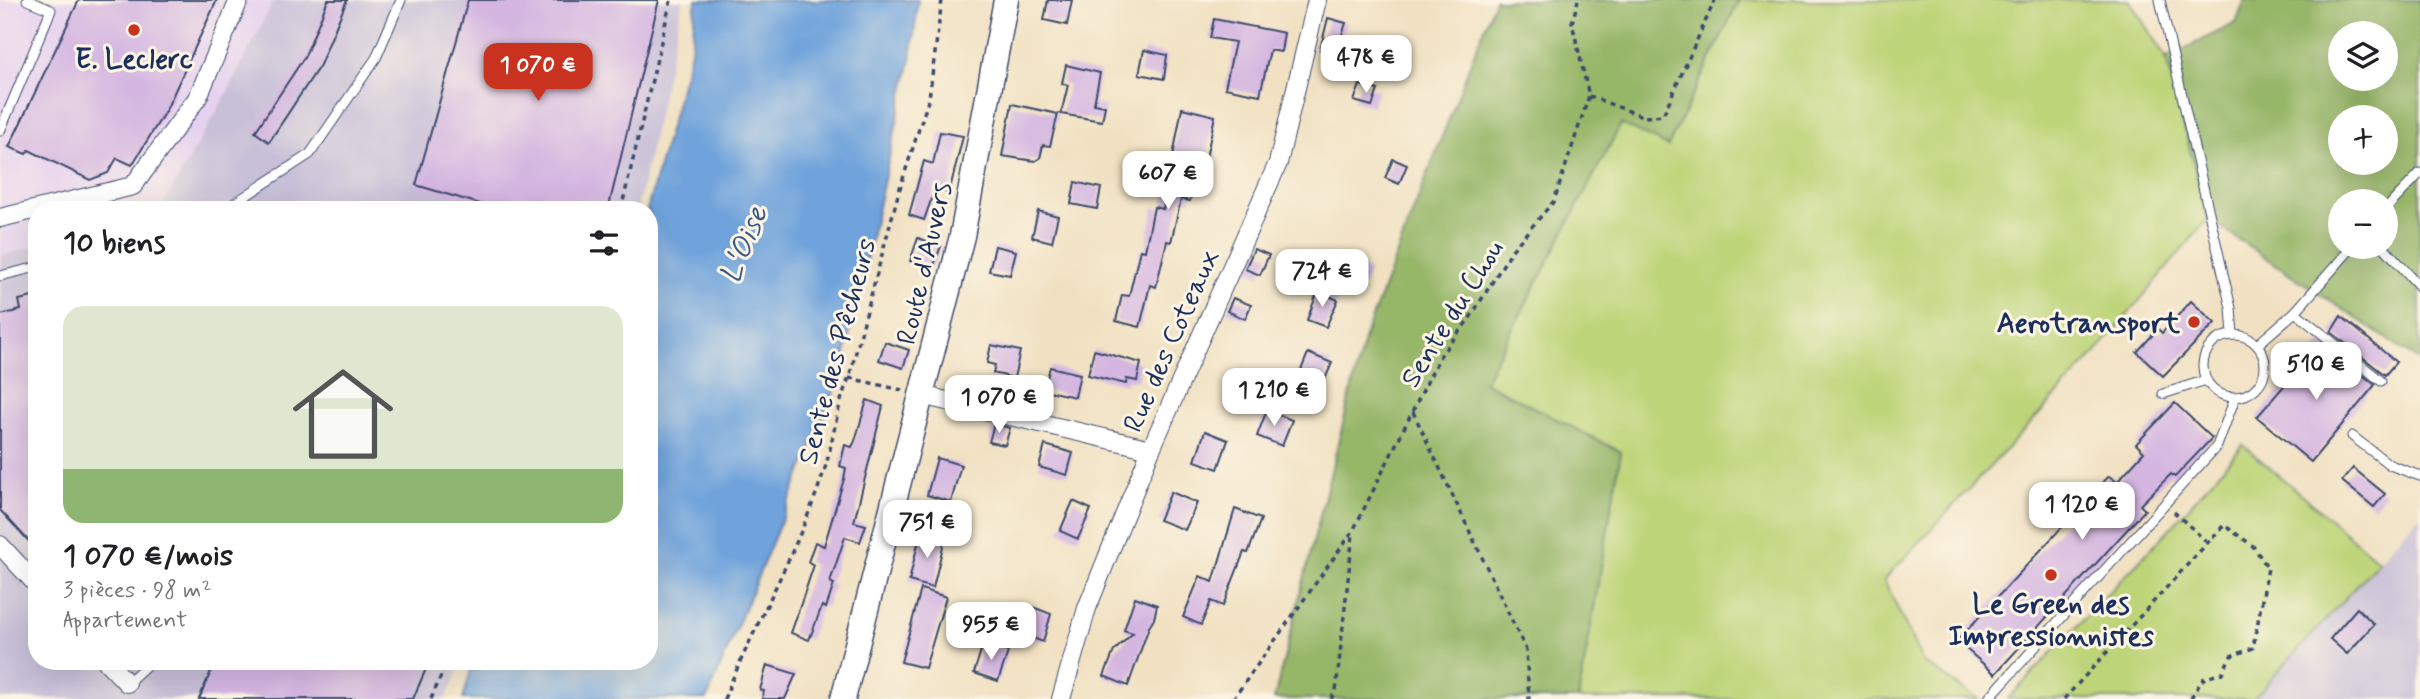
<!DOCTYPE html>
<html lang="fr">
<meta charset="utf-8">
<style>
body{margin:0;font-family:Mynerve,sans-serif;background:#f2f2f2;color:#202124;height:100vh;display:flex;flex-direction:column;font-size:26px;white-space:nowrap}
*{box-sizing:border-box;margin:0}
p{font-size:23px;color:#757577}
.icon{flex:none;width:38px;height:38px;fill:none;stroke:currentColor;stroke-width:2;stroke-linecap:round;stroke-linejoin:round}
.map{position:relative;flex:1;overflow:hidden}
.side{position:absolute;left:28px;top:201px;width:630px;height:469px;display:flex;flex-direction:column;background:#fff;border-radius:28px;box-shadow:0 7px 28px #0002}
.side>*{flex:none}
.controls{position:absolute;left:2328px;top:21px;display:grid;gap:14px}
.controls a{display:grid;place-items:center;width:70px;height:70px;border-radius:50%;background:#fff;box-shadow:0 7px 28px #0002;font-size:35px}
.price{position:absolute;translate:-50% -60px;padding:0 16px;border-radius:14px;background:#fff;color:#222;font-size:23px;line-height:46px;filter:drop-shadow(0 2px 4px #0008)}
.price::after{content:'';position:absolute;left:50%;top:42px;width:21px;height:16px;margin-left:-10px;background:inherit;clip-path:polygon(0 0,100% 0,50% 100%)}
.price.current{background:#c8321e;color:#fff}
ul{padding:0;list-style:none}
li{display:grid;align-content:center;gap:14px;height:371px;padding:0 35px}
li+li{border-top:2px solid #e0e0e0}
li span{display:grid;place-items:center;height:217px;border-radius:21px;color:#555}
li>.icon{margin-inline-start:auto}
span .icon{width:126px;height:126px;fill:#fffc;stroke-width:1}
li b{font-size:30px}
h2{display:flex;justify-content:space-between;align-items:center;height:84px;padding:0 35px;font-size:30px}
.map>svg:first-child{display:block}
</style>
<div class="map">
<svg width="2420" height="699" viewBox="0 0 2420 699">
<rect width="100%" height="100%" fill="#fcf5e5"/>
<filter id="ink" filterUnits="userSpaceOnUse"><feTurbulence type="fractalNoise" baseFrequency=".0143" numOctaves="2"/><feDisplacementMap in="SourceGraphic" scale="14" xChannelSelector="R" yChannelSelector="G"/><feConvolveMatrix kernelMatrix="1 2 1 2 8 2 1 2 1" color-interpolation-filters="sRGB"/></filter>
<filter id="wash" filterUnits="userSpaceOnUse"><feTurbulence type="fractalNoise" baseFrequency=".00686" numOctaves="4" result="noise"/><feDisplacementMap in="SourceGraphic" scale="28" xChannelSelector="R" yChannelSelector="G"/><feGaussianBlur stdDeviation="1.57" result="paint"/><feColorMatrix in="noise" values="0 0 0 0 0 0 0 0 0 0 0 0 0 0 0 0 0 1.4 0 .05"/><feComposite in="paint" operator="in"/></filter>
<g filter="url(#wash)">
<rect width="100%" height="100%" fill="#f1e1c2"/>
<!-- built -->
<polygon fill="#e6d2f0" points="0,0 274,0 227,93 160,210 37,210 37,246 0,256"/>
<!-- industrial -->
<g fill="#c8bfd8">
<polygon points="274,0 683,0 637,210 160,210 227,93"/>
<polygon points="37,246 37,662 462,662 446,699 0,699 0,256"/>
<polygon points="2420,515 2420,699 2253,699 2379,561"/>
</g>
<!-- green -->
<g fill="#bdd478" stroke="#6c826b" stroke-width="2">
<polygon points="1739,0 2129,0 2166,58 2208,219 2086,364 1884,580 1923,662 1978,699 1578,699 1621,452 1484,383 1621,123 1668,146"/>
<polygon points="2243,445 2379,561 2253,699 2008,699 2173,525"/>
</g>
<!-- forest -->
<g fill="#96b668" stroke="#587263" stroke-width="2" fill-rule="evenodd">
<polygon points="1495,0 1739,0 1668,146 1621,124 1484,382 1621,452 1578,699 1274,699 1365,336"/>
<path d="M 2245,0 L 2420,0 L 2420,361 L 2208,219 L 2166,58 L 2236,23 ZM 2340,33 L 2385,33 L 2385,79 L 2340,79 ZM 2340,117 L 2385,117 L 2385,163 L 2340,163 ZM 2340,201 L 2385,201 L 2385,247 L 2340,247 Z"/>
</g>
<!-- water -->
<polygon fill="#70a3db" stroke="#46699c" stroke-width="2" points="696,0 918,0 911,59 839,381 707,699 463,699 473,662 649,662 649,210 647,210 691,51"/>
<g id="blocks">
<!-- building -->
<g fill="#d4b6e1">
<polygon points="79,0 217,0 166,110 132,165 117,158 108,173 90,180 29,150 26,154 9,147"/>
<polygon points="328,0 347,0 320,65 269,142 255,132 305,56"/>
<polygon points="468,0 659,0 608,210 500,210 416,185"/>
<polygon points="1048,0 1072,0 1067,25 1044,20"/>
<polygon points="1328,18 1346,23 1335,55 1320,50"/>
<polygon points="1214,19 1284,33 1281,52 1270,50 1260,95 1225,88 1235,42 1210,38"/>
<polygon points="1144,50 1167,55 1164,79 1139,74"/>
<polygon points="1066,65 1100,73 1094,104 1105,106 1102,121 1061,114 1068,85 1062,83"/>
<polygon points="1360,85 1378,90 1372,106 1354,101"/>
<polygon points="1012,104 1058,114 1050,146 1043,145 1040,158 1035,161 1002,156"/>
<polygon points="1182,108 1215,116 1206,158 1200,156 1190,201 1181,199 1171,242 1167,241 1156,287 1150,285 1140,327 1116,321 1122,295 1129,296 1140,250 1145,251 1154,207 1163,209"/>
<polygon points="940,132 963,136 949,193 935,189 924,220 909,215 924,161 933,164"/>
<polygon points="1393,159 1407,165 1399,184 1385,178"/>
<polygon points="1075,182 1101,188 1097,209 1071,204"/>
<polygon points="1038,211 1058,216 1052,242 1032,237"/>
<polygon points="918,238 941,246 933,268 910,261"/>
<polygon points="995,246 1016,251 1010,275 989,271"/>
<polygon points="1254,249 1269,255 1260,275 1245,269"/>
<polygon points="1341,261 1370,271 1363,286 1336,276"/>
<polygon points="1318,291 1338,300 1326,327 1307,320"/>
<polygon points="37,296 37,550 0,510 0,315 21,310 19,300"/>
<polygon points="1233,298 1251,305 1245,319 1227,311"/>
<polygon points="2191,301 2215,323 2163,376 2137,352 2158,329 2162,333"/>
<polygon points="2341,316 2396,362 2385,375 2331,332"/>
<polygon points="885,342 909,350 903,368 879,360"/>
<polygon points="2322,342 2375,385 2311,462 2257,417"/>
<polygon points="991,345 1020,351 1014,378 993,373 995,365 987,363"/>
<polygon points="1094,350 1141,363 1137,381 1127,379 1126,384 1088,375"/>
<polygon points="1308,353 1332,363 1316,400 1296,392 1299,387 1295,385"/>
<polygon points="1050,367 1080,374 1075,397 1044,390"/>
<polygon points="867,400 883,406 854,522 866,525 860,542 845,537 830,582 834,584 826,608 822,606 809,640 791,633 814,565 808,562 815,542 824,546 844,479 846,468 840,466 845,445 852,447 855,441"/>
<polygon points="2175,403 2212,438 2175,477 2171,474 2140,505 2145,510 1995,674 1957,641 2109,476 2117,482 2144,452 2136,444"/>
<polygon points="1267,410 1292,420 1282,446 1257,436"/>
<polygon points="994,424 1010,428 1005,445 989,442"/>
<polygon points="1205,431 1228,440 1218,469 1195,461"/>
<polygon points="1045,445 1073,453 1067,475 1039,467"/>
<polygon points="937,458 961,465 951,502 927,495"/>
<polygon points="2353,468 2385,494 2374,507 2342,481"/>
<polygon points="1171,492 1197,503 1185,530 1159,520"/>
<polygon points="1073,501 1091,509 1078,539 1060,531"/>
<polygon points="943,509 957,512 952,533 938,529"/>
<polygon points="1235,509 1261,519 1248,553 1244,552 1223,606 1211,601 1201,625 1183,617 1200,576 1213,582"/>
<polygon points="921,531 945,538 933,588 909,581"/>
<polygon points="921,589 946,597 925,668 901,662"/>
<polygon points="1135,597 1157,605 1154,619 1149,627 1128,686 1104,676 1114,651 1133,633 1124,630"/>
<polygon points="1030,606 1051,614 1043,642 1020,633"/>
<polygon points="2357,608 2374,624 2347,654 2330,639"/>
<polygon points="983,644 1008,652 998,681 974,673"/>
<polygon points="215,662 429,662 413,699 199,699"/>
<polygon points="767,665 796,674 785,699 762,699 764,691 760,690"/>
</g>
</g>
</g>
<g filter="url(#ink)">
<use href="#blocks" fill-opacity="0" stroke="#3b4a6d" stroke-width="2"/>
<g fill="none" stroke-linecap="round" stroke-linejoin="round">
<defs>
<g id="service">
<polyline points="2160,0 2231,308 2233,335"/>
<polyline points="0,131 51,10 27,0"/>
<polyline points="224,210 310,154 376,58 401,0"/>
<polyline points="2385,210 2420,173"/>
<polyline points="2384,247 2420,287"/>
<polyline points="0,276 37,267"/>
<polyline points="2295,312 2381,381"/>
<circle cx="2234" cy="366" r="31"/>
<polyline points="2257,345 2295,312 2352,247"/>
<polyline points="2163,394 2206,380"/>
<polyline points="2352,436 2390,465 2420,476"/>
<polyline points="127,683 150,662"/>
<polyline points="1989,698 2217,446 2235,398"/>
</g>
<g id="minor">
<polyline points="0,218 133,186 198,97 239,0"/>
<polyline points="921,395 1151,449"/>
<polyline points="0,545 37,585"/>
<polyline points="107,662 127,683"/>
<polyline points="1061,699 1087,608 1151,449 1278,163 1317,0"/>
</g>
<polyline id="secondary" points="843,699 962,236 1006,0"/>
</defs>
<!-- service casing -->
<use href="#service" stroke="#3b4a6d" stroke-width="11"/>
<!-- minor casing -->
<use href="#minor" stroke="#3b4a6d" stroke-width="20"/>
<!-- secondary casing -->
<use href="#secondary" stroke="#3b4a6d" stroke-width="27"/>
<!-- path -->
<g stroke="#3b4a6d" stroke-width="3.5" stroke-dasharray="5 5" stroke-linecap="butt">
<polyline points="1589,96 1645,117 1663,115 1715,0"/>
<polyline points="621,210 671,0"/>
<polyline points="849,378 902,390"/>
<polyline points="1413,412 1526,650 1529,699"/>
<polyline points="2174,512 2207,542"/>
<polyline points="431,699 447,662"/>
<path d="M 724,699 C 755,624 796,554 822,477 C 834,444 835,410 849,378 L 899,191 L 929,98 L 942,0"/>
<polyline points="1233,699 1353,531 1440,356 1470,318 1512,250 1554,201 1589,96 1572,23 1578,0"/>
<polyline points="1331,699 1336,691 1353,533"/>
<polyline points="2064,699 2224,525 2253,546 2268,568 2253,648 2231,656 2222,673 2203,679 2190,699"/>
</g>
<!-- service -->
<use href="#service" stroke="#fff" stroke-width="9"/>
<!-- minor -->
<use href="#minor" stroke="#fff" stroke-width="18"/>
<!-- secondary -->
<use href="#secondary" stroke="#fff" stroke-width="24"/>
</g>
</g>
<!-- markers -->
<g fill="#c8321e" stroke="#fcf5e5" stroke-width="2.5">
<circle cx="134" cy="30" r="7"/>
<circle cx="2194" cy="322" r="7"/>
<circle cx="2051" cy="575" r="7"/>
</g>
<g text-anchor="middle" stroke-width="6" stroke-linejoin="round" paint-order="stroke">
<!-- poi labels -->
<g font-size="28" font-weight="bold" fill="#1b2f5e" stroke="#fcf5e5">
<text x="134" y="68">E. Leclerc</text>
<text x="2180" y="332" text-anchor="end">Aerotransport</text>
<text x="2051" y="613">Le Green des<tspan x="2051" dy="32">Impressionnistes</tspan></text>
</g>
<!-- street labels -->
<g font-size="28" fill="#1b2f5e" stroke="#fcf5e5">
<text transform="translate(923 263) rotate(-77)" y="10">Route d'Auvers</text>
<text transform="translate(1451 313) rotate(-58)" y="10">Sente du Chou</text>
<text transform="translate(1170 340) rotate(-66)" y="10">Rue des Coteaux</text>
<text transform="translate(836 351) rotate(-75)" y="10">Sente des Pêcheurs</text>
</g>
<!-- water labels -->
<g font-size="30" font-style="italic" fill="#39588a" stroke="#fcf5e5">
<text transform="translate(743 244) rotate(-68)" y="10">L'Oise</text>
</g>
</g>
</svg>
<div class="controls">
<a><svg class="icon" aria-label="layers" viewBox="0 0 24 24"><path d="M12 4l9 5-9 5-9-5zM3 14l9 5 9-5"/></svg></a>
<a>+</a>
<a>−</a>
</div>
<b class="price" style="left:1366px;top:95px">478 €</b>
<b class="price current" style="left:538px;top:103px">1 070 €</b>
<b class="price" style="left:1168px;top:211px">607 €</b>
<b class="price" style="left:1322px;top:309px">724 €</b>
<b class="price" style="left:2316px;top:402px">510 €</b>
<b class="price" style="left:1274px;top:428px">1 210 €</b>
<b class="price" style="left:999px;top:435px">1 070 €</b>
<b class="price" style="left:2082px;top:542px">1 120 €</b>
<b class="price" style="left:927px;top:560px">751 €</b>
<b class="price" style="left:991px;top:662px">955 €</b>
<section class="side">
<h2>10 biens<svg class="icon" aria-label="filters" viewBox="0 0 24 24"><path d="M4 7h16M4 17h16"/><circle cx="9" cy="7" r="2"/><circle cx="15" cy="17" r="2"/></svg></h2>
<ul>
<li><span style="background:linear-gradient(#dfe7d0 75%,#8fb573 0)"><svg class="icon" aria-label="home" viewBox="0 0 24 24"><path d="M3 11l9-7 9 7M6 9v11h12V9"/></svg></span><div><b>1 070 €/mois</b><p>3 pièces · 98 m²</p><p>Appartement</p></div></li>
</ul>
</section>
</div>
